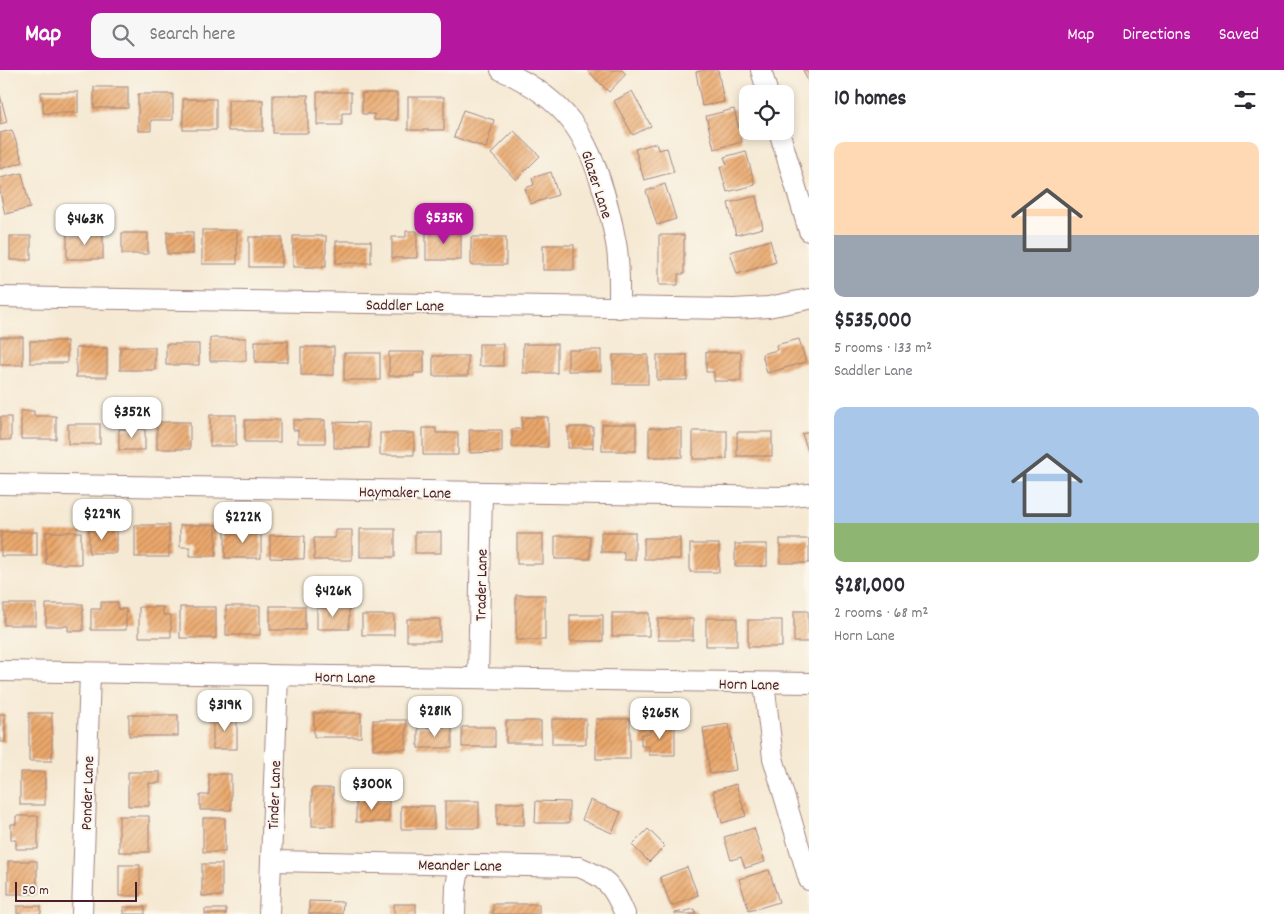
<!DOCTYPE html>
<meta charset="utf-8">
<style>
body{margin:0;font-family:Dekko,sans-serif;background:#f7f7f7;color:#2b2b33;height:100vh;display:flex;flex-direction:column;font-size:19px;white-space:nowrap}
*{box-sizing:border-box;margin:0}
p{font-size:16px;color:#7c7c81}
.icon{flex:none;width:28px;height:28px;fill:none;stroke:currentColor;stroke-width:2;stroke-linecap:round;stroke-linejoin:round}
.map{position:relative;flex:1;overflow:hidden}
.side{display:flex;flex-direction:column;background:#fff;width:475px}
.side>*{flex:none}
.fabs{position:absolute;left:739px;top:15px;display:grid;gap:10px}
.fabs a{display:grid;place-items:center;width:55px;height:55px;border-radius:10px;background:#fff;box-shadow:0 2px 8px #0003;font-size:25px}
.scale{position:absolute;left:15px;bottom:12px;width:122px;box-sizing:border-box;padding-left:5px;border:2px solid #4a1f2b;border-top:0;font-size:14px;line-height:18px;white-space:nowrap;color:#4a1f2b;-webkit-text-stroke:4px #fbf7ec;paint-order:stroke}
.price{position:absolute;translate:-50% -42px;padding:0 11px;border-radius:10px;background:#fff;color:#222;font-size:16px;line-height:32px;filter:drop-shadow(0 1px 2px #0008)}
.price::after{content:'';position:absolute;left:50%;top:30px;width:15px;height:11px;margin-left:-8px;background:inherit;clip-path:polygon(0 0,100% 0,50% 100%)}
.price.selected{background:#b5179e;color:#fff}
ul{padding:0;list-style:none}
li{display:grid;align-content:center;gap:10px;height:265px;padding:0 25px}
li span{display:grid;place-items:center;height:155px;border-radius:10px;color:#555}
li>.icon{margin-inline-start:auto}
span .icon{width:90px;height:90px;fill:#fffc;stroke-width:1}
li b{font-size:21px}
h2{display:flex;justify-content:space-between;align-items:center;height:60px;padding:0 25px;font-size:21px}
header{display:flex;align-items:center;gap:30px;box-sizing:border-box;height:70px;padding:0 25px;background:#b5179e;color:#fff}
header strong{font-size:24px}
nav{display:flex;gap:28px;margin-inline-start:auto;font-size:18px}
.search{width:350px;height:45px;background:#f7f7f7;display:flex;align-items:center;gap:12px;box-sizing:border-box;padding:0 18px;border-radius:10px;color:#7c7c81;font-size:19px}
main{display:flex;flex:1;min-height:0}
.map>svg:first-child{display:block}
</style>
<header>
<strong>Map</strong>
<div class="search"><svg class="icon" aria-label="search" viewBox="0 0 24 24"><circle cx="10" cy="10" r="6"/><path d="M15 15l6 6"/></svg>Search here</div>
<nav><a>Map</a><a>Directions</a><a>Saved</a></nav>
</header>
<main>
<div class="map">
<svg width="809" height="844" viewBox="0 0 809 844">
<defs>
<pattern id="building-hatch" width="6" height="6" patternUnits="userSpaceOnUse" patternTransform="scale(1.25)"><rect width="6" height="6" fill="#eaa86c"/><path d="M-1 1l2-2M0 6l6-6M5 7l2-2" fill="none" stroke="#c08859"/></pattern>
</defs>
<rect width="100%" height="100%" fill="#fbf7ec"/>
<filter id="ink" filterUnits="userSpaceOnUse"><feTurbulence type="fractalNoise" baseFrequency=".02" numOctaves="2"/><feDisplacementMap in="SourceGraphic" scale="10" xChannelSelector="R" yChannelSelector="G"/><feConvolveMatrix kernelMatrix="1 2 1 2 8 2 1 2 1" color-interpolation-filters="sRGB"/></filter>
<filter id="wash" filterUnits="userSpaceOnUse"><feTurbulence type="fractalNoise" baseFrequency=".0096" numOctaves="4" result="noise"/><feDisplacementMap in="SourceGraphic" scale="20" xChannelSelector="R" yChannelSelector="G"/><feGaussianBlur stdDeviation="1.12" result="paint"/><feColorMatrix in="noise" values="0 0 0 0 0 0 0 0 0 0 0 0 0 0 0 0 0 1.4 0 .05"/><feComposite in="paint" operator="in"/></filter>
<g filter="url(#wash)">
<rect width="100%" height="100%" fill="#f5e9d3"/>
<g id="blocks">
<!-- building -->
<g fill="url(#building-hatch)">
<polygon points="587,0 622,0 626,4 609,22"/>
<polygon points="705,0 718,0 724,32 702,36 696,2"/>
<polygon points="803,0 809,0 809,14"/>
<rect x="94" y="17" width="34" height="21"/>
<polygon points="632,21 651,56 633,65 614,31"/>
<polygon points="41,22 78,22 78,43 43,43 43,29 41,29"/>
<polygon points="317,22 351,22 351,43 342,43 342,55 317,55"/>
<polygon points="362,23 397,23 397,50 374,50 374,44 362,44"/>
<polygon points="138,24 173,24 173,50 151,50 151,61 138,61"/>
<polygon points="0,25 7,52 0,54"/>
<rect x="273" y="25" width="35" height="38"/>
<rect x="408" y="27" width="36" height="33"/>
<rect x="183" y="29" width="33" height="31"/>
<rect x="228" y="30" width="35" height="31"/>
<polygon points="734,39 742,72 714,79 706,46"/>
<polygon points="463,40 494,50 486,78 454,67"/>
<polygon points="12,60 23,92 0,99 0,63"/>
<polygon points="514,61 540,86 516,110 491,84"/>
<polygon points="656,73 658,80 667,78 674,102 644,110 635,79"/>
<polygon points="746,81 755,115 727,122 720,97 727,95 724,87"/>
<polygon points="551,102 558,125 530,134 525,118 534,115 532,108"/>
<polygon points="22,103 30,138 5,144 0,122 0,108"/>
<polygon points="665,114 676,149 657,155 646,121"/>
<polygon points="756,126 763,158 736,165 728,133"/>
<rect x="202" y="160" width="35" height="34"/>
<rect x="426" y="160" width="35" height="30"/>
<polygon points="406,161 417,161 417,188 392,188 392,167 406,167"/>
<rect x="167" y="162" width="26" height="22"/>
<rect x="122" y="163" width="26" height="21"/>
<rect x="67" y="164" width="36" height="25"/>
<polygon points="659,165 684,165 684,204 678,204 678,215 659,215"/>
<rect x="10" y="166" width="21" height="24"/>
<rect x="293" y="166" width="33" height="31"/>
<rect x="249" y="167" width="33" height="30"/>
<rect x="471" y="167" width="35" height="28"/>
<polygon points="770,170 776,192 737,204 730,182"/>
<rect x="336" y="171" width="35" height="22"/>
<rect x="543" y="175" width="31" height="25"/>
<rect x="0" y="267" width="23" height="28"/>
<rect x="210" y="268" width="36" height="23"/>
<polygon points="799,269 806,292 767,303 762,284 777,280 776,275"/>
<rect x="30" y="271" width="37" height="22"/>
<rect x="255" y="271" width="33" height="21"/>
<rect x="166" y="274" width="33" height="21"/>
<rect x="479" y="274" width="24" height="22"/>
<rect x="523" y="274" width="34" height="29"/>
<rect x="120" y="277" width="35" height="23"/>
<rect x="301" y="277" width="33" height="28"/>
<rect x="76" y="278" width="31" height="29"/>
<rect x="568" y="280" width="33" height="21"/>
<polygon points="389,282 424,282 424,303 414,303 414,306 389,306"/>
<polygon points="706,282 741,282 741,311 714,311 714,302 706,302"/>
<rect x="344" y="283" width="36" height="27"/>
<rect x="613" y="285" width="35" height="29"/>
<rect x="657" y="285" width="30" height="25"/>
<rect x="433" y="286" width="35" height="20"/>
<polygon points="21,341 34,341 34,346 56,346 56,369 21,369"/>
<rect x="210" y="345" width="26" height="31"/>
<rect x="0" y="347" width="11" height="23"/>
<polygon points="522,347 548,347 548,377 512,377 512,359 522,359"/>
<rect x="245" y="350" width="35" height="22"/>
<polygon points="293,350 325,350 325,373 298,373 298,360 293,360"/>
<rect x="157" y="352" width="33" height="27"/>
<polygon points="334,352 369,353 369,378 334,378"/>
<rect x="68" y="354" width="32" height="20"/>
<rect x="602" y="354" width="34" height="27"/>
<rect x="568" y="357" width="25" height="21"/>
<polygon points="423,358 436,358 436,363 458,363 458,385 423,385"/>
<rect x="649" y="358" width="33" height="29"/>
<rect x="119" y="359" width="26" height="21"/>
<polygon points="469,360 502,360 502,382 470,383"/>
<rect x="693" y="361" width="34" height="28"/>
<rect x="737" y="362" width="35" height="24"/>
<polygon points="809,362 809,384 802,364"/>
<rect x="380" y="363" width="34" height="22"/>
<rect x="135" y="455" width="34" height="32"/>
<polygon points="180,455 216,455 216,486 190,486 190,477 180,477"/>
<rect x="89" y="459" width="27" height="24"/>
<rect x="225" y="459" width="36" height="29"/>
<rect x="360" y="459" width="35" height="28"/>
<polygon points="335,460 352,460 352,490 314,490 314,468 335,468"/>
<rect x="1" y="462" width="36" height="24"/>
<rect x="46" y="462" width="35" height="32"/>
<rect x="415" y="462" width="26" height="21"/>
<polygon points="601,462 635,462 635,490 624,490 624,482 601,482"/>
<rect x="517" y="464" width="26" height="30"/>
<polygon points="270,465 305,466 304,489 270,488"/>
<rect x="555" y="466" width="35" height="23"/>
<rect x="644" y="468" width="36" height="21"/>
<rect x="780" y="469" width="29" height="24"/>
<rect x="690" y="474" width="29" height="28"/>
<rect x="735" y="474" width="32" height="22"/>
<rect x="516" y="525" width="29" height="45"/>
<polygon points="101,532 118,532 118,539 126,539 126,560 91,560 91,539 101,539"/>
<rect x="4" y="534" width="32" height="21"/>
<polygon points="46,534 83,534 83,561 68,561 68,556 46,556"/>
<rect x="226" y="536" width="34" height="29"/>
<rect x="270" y="536" width="35" height="24"/>
<polygon points="139,537 163,537 163,545 171,545 171,567 139,567"/>
<rect x="180" y="537" width="36" height="31"/>
<rect x="317" y="538" width="32" height="21"/>
<polygon points="794,541 808,541 809,572 794,572"/>
<rect x="612" y="543" width="37" height="23"/>
<rect x="362" y="545" width="32" height="20"/>
<rect x="570" y="545" width="33" height="26"/>
<rect x="706" y="548" width="31" height="28"/>
<rect x="407" y="549" width="33" height="22"/>
<rect x="658" y="549" width="35" height="21"/>
<rect x="748" y="550" width="34" height="27"/>
<rect x="29" y="643" width="23" height="48"/>
<rect x="314" y="643" width="47" height="24"/>
<rect x="0" y="644" width="5" height="28"/>
<rect x="129" y="645" width="49" height="21"/>
<rect x="213" y="645" width="24" height="34"/>
<rect x="552" y="649" width="34" height="25"/>
<rect x="596" y="649" width="34" height="40"/>
<rect x="373" y="650" width="33" height="29"/>
<rect x="506" y="651" width="35" height="22"/>
<polygon points="729,654 736,700 710,704 703,658"/>
<polygon points="650,655 675,655 675,685 649,685 649,676 641,676 641,664 650,664"/>
<rect x="418" y="657" width="34" height="21"/>
<rect x="462" y="657" width="33" height="20"/>
<rect x="20" y="702" width="25" height="33"/>
<polygon points="128,702 160,702 160,713 149,713 149,736 128,736"/>
<polygon points="209,704 231,704 231,740 200,740 200,725 209,725"/>
<polygon points="736,714 746,746 722,753 713,721"/>
<rect x="312" y="718" width="21" height="38"/>
<rect x="356" y="730" width="33" height="22"/>
<polygon points="590,730 621,742 612,763 582,750"/>
<rect x="445" y="731" width="34" height="27"/>
<polygon points="536,731 569,732 569,753 535,753"/>
<rect x="497" y="733" width="27" height="22"/>
<rect x="401" y="736" width="33" height="23"/>
<polygon points="16,746 38,746 38,779 16,779 16,770 11,770 11,754 16,754"/>
<rect x="119" y="746" width="30" height="36"/>
<rect x="203" y="748" width="22" height="34"/>
<polygon points="754,758 765,792 745,798 741,787 731,790 724,767"/>
<polygon points="648,759 665,776 649,792 632,775"/>
<rect x="8" y="791" width="29" height="33"/>
<rect x="202" y="794" width="20" height="32"/>
<rect x="119" y="795" width="21" height="31"/>
<polygon points="687,797 698,825 671,836 660,807"/>
<polygon points="769,800 779,832 749,841 739,809"/>
<polygon points="309,831 343,832 342,844 309,844"/>
<rect x="394" y="834" width="22" height="10"/>
<rect x="493" y="834" width="46" height="10"/>
<rect x="17" y="836" width="24" height="8"/>
<rect x="124" y="837" width="21" height="7"/>
<rect x="205" y="839" width="21" height="5"/>
<polygon points="695,839 696,844 675,844 675,843"/>
</g>
</g>
</g>
<g filter="url(#ink)">
<use href="#blocks" fill-opacity="0" stroke="#a0847f" stroke-width="1"/>
<g fill="none" stroke-linecap="round" stroke-linejoin="round">
<defs>
<g id="street">
<path d="M 501,0 C 528,12 553,28 571,51 C 595,82 609,135 616,173 C 620,194 619,217 619,238"/>
<polyline points="761,0 768,24"/>
<polyline points="779,61 809,161"/>
<polyline points="0,227 734,239 768,237 809,229"/>
<polyline points="0,414 783,427 809,424"/>
<polyline points="0,601 809,613"/>
<polyline points="478,608 482,423"/>
<polyline points="764,613 773,688 809,810"/>
<path d="M 271,791 L 579,797 C 607,808 613,816 625,844"/>
<polyline points="82,844 90,603"/>
<polyline points="269,844 278,606"/>
<polyline points="455,844 456,817 460,794"/>
</g>
</defs>
<!-- street casing -->
<use href="#street" stroke="#a0847f" stroke-width="22"/>
<!-- street -->
<use href="#street" stroke="#fff" stroke-width="20"/>
</g>
</g>
<g text-anchor="middle" stroke-width="4" stroke-linejoin="round" paint-order="stroke">
<!-- street labels -->
<g font-size="16" fill="#4a1f2b" stroke="#fbf7ec">
<text transform="translate(598 114) rotate(72)" y="6">Glazer Lane</text>
<text transform="translate(405 234) rotate(1)" y="6">Saddler Lane</text>
<text transform="translate(405 421) rotate(1)" y="6">Haymaker Lane</text>
<text transform="translate(480 515) rotate(-89)" y="6">Trader Lane</text>
<text transform="translate(345 606) rotate(1)" y="6">Horn Lane</text>
<text transform="translate(749 613) rotate(1)" y="6">Horn Lane</text>
<text transform="translate(86 723) rotate(-88)" y="6">Ponder Lane</text>
<text transform="translate(273 725) rotate(-88)" y="6">Tinder Lane</text>
<text transform="translate(460 794) rotate(1)" y="6">Meander Lane</text>
</g>
</g>
</svg>
<div class="fabs">
<a><svg class="icon" aria-label="locate" viewBox="0 0 24 24"><circle cx="12" cy="12" r="6"/><path d="M12 2v4M12 18v4M2 12h4M18 12h4"/></svg></a>
</div>
<div class="scale">50 m</div>
<b class="price selected" style="left:444px;top:175px">$535K</b>
<b class="price" style="left:85px;top:176px">$463K</b>
<b class="price" style="left:132px;top:369px">$352K</b>
<b class="price" style="left:102px;top:471px">$229K</b>
<b class="price" style="left:243px;top:474px">$222K</b>
<b class="price" style="left:333px;top:548px">$426K</b>
<b class="price" style="left:225px;top:662px">$319K</b>
<b class="price" style="left:435px;top:668px">$281K</b>
<b class="price" style="left:660px;top:670px">$265K</b>
<b class="price" style="left:372px;top:741px">$300K</b>
</div>
<section class="side">
<h2>10 homes<svg class="icon" aria-label="filters" viewBox="0 0 24 24"><path d="M4 7h16M4 17h16"/><circle cx="9" cy="7" r="2"/><circle cx="15" cy="17" r="2"/></svg></h2>
<ul>
<li><span style="background:linear-gradient(#ffd9b3 60%,#9aa5b1 0)"><svg class="icon" aria-label="home" viewBox="0 0 24 24"><path d="M3 11l9-7 9 7M6 9v11h12V9"/></svg></span><div><b>$535,000</b><p>5 rooms · 133 m²</p><p>Saddler Lane</p></div></li>
<li><span style="background:linear-gradient(#a9c7e8 75%,#8fb573 0)"><svg class="icon" aria-label="home" viewBox="0 0 24 24"><path d="M3 11l9-7 9 7M6 9v11h12V9"/></svg></span><div><b>$281,000</b><p>2 rooms · 68 m²</p><p>Horn Lane</p></div></li>
</ul>
</section>
</main>
